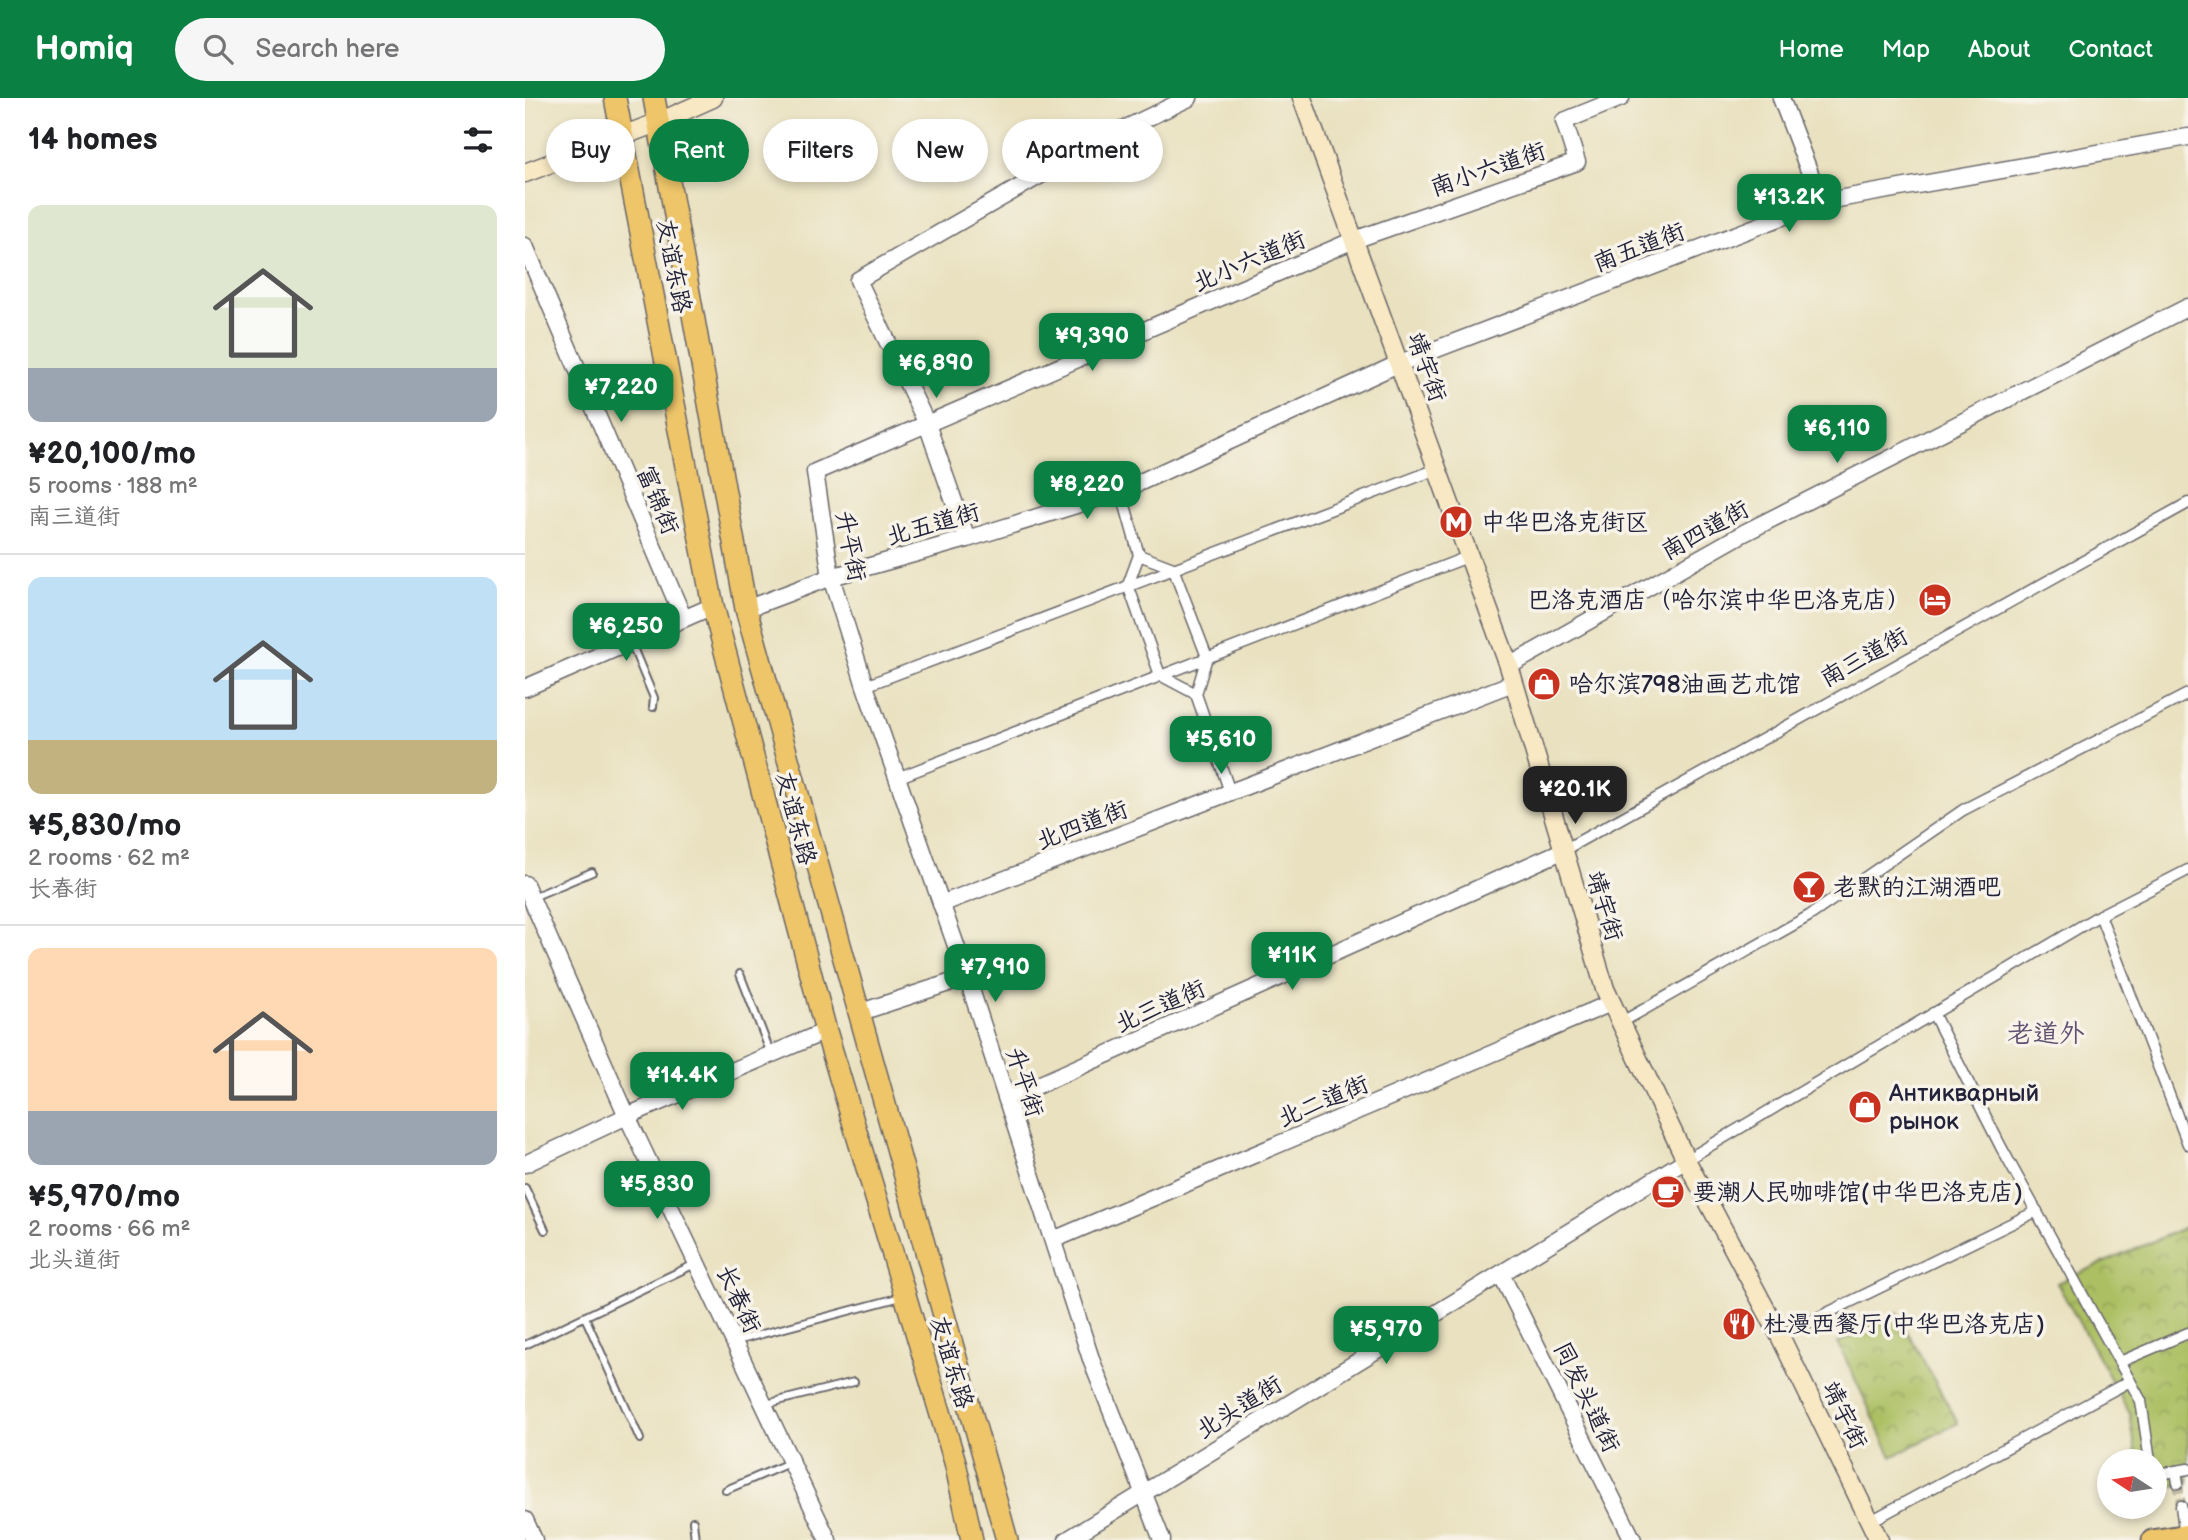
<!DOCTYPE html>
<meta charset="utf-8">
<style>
body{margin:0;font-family:"Balsamiq Sans","LXGW WenKai TC",sans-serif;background:#f6f6f6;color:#202124;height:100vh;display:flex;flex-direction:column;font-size:26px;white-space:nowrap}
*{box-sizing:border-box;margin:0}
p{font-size:23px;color:#757577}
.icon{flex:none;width:38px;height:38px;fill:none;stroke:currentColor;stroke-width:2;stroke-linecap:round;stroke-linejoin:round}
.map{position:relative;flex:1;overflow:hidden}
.drawer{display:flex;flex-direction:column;background:#fff;width:525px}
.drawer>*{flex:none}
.top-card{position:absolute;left:21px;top:21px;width:665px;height:63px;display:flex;gap:14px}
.needle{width:46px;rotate:282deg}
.tools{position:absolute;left:1572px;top:1351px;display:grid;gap:14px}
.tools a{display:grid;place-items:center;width:70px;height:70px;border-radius:50%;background:#fff;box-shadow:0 4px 10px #0003;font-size:35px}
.price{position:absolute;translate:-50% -60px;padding:0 16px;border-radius:14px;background:#0b8043;color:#fff;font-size:23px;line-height:46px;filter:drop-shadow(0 2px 4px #0008)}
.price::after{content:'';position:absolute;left:50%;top:42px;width:21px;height:16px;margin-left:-10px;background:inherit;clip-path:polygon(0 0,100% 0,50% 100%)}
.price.active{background:#222;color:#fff}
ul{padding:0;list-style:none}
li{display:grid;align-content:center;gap:14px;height:371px;padding:0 28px}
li+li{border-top:2px solid #e0e0e0}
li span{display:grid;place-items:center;height:217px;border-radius:14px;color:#555}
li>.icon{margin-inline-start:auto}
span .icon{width:126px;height:126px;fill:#fffc;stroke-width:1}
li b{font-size:30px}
h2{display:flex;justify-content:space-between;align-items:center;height:84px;padding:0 28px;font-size:30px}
.tag{padding:0 24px;border-radius:32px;background:#fff;box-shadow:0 4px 10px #0003;font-size:24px;line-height:63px}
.tag.active{background:#0b8043;color:#fff}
header{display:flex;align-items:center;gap:42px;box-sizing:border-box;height:98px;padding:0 35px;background:#0b8043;color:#fff}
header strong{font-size:33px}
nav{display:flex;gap:38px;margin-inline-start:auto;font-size:24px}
.search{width:490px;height:63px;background:#f6f6f6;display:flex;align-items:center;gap:18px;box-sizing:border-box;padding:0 24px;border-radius:38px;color:#757577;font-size:26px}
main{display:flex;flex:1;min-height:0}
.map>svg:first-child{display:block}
</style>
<header>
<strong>Homiq</strong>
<div class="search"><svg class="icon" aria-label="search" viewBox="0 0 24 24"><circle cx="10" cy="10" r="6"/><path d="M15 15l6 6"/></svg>Search here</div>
<nav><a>Home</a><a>Map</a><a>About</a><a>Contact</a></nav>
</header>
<main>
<section class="drawer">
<h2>14 homes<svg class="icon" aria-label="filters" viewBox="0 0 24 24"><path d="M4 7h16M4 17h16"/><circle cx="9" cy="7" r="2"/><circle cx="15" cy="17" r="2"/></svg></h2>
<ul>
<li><span style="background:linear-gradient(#dfe7d0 75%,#9aa5b1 0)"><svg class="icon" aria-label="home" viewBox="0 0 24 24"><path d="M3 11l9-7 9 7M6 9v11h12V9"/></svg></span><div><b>¥20,100/mo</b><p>5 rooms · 188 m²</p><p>南三道街</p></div></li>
<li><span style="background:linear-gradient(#bfe0f5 75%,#c2b280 0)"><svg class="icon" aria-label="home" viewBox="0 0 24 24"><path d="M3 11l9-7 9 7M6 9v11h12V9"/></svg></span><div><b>¥5,830/mo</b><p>2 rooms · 62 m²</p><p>长春街</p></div></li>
<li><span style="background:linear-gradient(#ffd9b3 75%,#9aa5b1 0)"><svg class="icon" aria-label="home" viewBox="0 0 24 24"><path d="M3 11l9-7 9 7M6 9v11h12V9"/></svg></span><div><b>¥5,970/mo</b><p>2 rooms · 66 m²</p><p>北头道街</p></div></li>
</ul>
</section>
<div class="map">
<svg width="1663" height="1442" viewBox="0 0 1663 1442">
<defs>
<pattern id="park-crowns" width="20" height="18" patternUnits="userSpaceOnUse" patternTransform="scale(1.75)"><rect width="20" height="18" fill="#acbf62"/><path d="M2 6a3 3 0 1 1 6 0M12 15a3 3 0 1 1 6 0" fill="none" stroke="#8c9b52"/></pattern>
</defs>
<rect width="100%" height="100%" fill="#f7f3e8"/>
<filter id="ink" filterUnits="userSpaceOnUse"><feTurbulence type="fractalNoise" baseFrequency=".0143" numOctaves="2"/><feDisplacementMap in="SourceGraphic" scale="14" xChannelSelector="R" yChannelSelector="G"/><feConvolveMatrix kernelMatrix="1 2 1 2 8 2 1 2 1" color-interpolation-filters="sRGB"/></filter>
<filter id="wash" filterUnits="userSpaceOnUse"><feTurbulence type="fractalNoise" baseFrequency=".00686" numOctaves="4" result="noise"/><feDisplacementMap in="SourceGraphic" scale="28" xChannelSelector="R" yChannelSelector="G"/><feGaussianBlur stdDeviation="1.57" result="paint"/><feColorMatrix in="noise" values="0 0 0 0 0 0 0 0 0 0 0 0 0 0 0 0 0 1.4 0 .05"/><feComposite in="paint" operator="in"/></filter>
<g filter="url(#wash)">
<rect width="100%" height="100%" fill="#e9e1bf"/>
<!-- park -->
<g fill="url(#park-crowns)" stroke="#67704e" stroke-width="2">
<polygon points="1663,1128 1663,1385 1629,1392 1629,1363 1612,1363 1605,1316 1532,1185"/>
<polygon points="1372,1215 1433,1325 1367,1359 1313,1245"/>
</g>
</g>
<g filter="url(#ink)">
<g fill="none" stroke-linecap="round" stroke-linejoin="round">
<!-- pedestrian-tunnel -->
<polyline stroke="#c1bba5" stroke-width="10" stroke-dasharray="10 5" stroke-linecap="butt" points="1653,1385 1656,1408"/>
<defs>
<g id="service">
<polyline points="106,545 129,600 128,609"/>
<polyline points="8,799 67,774"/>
<polyline points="215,876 246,956"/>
<polyline points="0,1090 20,1132"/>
<polyline points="60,1219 115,1341"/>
<polyline points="211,1243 376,1199"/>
<polyline points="0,1247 172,1165"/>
<polyline points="241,1306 329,1284"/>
<polyline points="201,1392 264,1365"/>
<polyline points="168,1423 170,1442"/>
</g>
<g id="pedestrian">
<polyline points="596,393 614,457 603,487 635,577 671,596 705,694"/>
<polyline points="614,457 648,470 682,559 671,596"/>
<polyline points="340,588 915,370"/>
<polyline points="372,680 945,458"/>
<polyline points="1037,753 1663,405"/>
<polyline points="1575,817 1663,1046"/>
<polyline points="1408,915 1476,1049 1616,1303 1625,1363"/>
<polyline points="1095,925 1284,818 1438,712 1663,596"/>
<polyline points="1161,1062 1575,817 1663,772"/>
<polyline points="1255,1238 1512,1113"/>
<polyline points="1595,1264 1663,1235"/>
<polyline points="1629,1377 1651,1373"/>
<polyline points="1653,1385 1651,1373 1663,1371"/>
<polyline points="1656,1408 1660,1437"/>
<polyline points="1344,1424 1605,1283"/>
</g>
<g id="tertiary">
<polyline points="1256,0 1296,104"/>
<polyline points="0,148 158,519"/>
<polyline points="442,441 402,326 333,182 582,39 664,0"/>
<polyline points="221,511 306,479 442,441 596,393 875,265 1296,104 1663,39"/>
<polyline points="984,568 1219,435 1663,209"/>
<polyline points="0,590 188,508"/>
<polyline points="0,786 102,1018 303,1442"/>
<polyline points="416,806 988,585"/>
<polyline points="333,915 442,879"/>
<polyline points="482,1001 1037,753"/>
<polyline points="0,1066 102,1018 301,933"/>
<polyline points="528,1142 1086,905"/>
<polyline points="976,1176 1108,1442"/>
<polyline points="0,1422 9,1442"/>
<polyline points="542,1442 1161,1062"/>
<polyline points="637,1442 567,1264 442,879 340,588 306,479 290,374 829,142 1052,64 1039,23 1096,0"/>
</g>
<g id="secondary">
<polyline points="777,0 984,568 1080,891 1161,1062 1255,1238 1354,1442"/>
<polyline points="0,75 134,24 188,0"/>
</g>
<polyline id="primary" points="1627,1442 1663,1436"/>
<g id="trunk">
<polyline points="90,0 188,508 301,933 430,1364 447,1442"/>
<polyline points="129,0 221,511 482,1442"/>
</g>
</defs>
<!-- service casing -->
<use href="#service" stroke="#686569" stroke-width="10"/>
<!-- pedestrian casing -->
<use href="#pedestrian" stroke="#686569" stroke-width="13"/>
<!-- tertiary casing -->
<use href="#tertiary" stroke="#686569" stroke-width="19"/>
<!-- secondary casing -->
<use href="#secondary" stroke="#686569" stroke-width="21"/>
<!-- primary casing -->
<use href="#primary" stroke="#686569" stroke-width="23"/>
<!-- trunk casing -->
<use href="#trunk" stroke="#686569" stroke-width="24"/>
<!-- service -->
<use href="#service" stroke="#fff" stroke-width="6"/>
<!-- pedestrian -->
<use href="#pedestrian" stroke="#fff" stroke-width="10"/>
<!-- tertiary -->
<use href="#tertiary" stroke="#fff" stroke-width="16"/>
<!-- secondary -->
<use href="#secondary" stroke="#f8e8c3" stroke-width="18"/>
<!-- primary -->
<use href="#primary" stroke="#eec569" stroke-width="19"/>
<!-- trunk -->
<use href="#trunk" stroke="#eec569" stroke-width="21"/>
</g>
</g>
<!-- icons -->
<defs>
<symbol id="metro-disc" viewBox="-11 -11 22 22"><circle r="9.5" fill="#c8321e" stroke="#f7f3e8"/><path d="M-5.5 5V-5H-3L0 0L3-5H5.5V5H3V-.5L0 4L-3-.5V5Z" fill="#fff"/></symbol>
<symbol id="hotel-disc" viewBox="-11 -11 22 22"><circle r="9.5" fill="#c8321e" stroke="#f7f3e8"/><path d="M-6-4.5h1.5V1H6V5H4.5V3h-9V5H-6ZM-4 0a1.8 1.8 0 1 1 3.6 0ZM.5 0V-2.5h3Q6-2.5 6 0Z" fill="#fff"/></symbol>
<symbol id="shop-disc" viewBox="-11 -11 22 22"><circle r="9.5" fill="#c8321e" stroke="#f7f3e8"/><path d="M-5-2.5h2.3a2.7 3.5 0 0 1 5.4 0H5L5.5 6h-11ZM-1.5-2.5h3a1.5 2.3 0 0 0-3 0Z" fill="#fff"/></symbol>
<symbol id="bar-disc" viewBox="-11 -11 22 22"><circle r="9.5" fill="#c8321e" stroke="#f7f3e8"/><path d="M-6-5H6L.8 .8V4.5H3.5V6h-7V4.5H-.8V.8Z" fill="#fff"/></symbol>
<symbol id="cafe-disc" viewBox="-11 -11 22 22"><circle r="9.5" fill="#c8321e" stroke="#f7f3e8"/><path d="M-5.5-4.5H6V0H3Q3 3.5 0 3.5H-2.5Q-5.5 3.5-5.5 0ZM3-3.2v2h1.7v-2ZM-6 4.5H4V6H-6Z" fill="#fff"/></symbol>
<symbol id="restaurant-disc" viewBox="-11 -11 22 22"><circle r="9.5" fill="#c8321e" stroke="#f7f3e8"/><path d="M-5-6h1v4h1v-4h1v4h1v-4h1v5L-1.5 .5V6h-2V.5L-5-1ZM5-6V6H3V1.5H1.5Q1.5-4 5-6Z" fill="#fff"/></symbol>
</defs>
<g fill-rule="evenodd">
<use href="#metro-disc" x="912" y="405" width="38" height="38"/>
<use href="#hotel-disc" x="1391" y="483" width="38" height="38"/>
<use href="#shop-disc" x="1000" y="567" width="38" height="38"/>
<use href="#bar-disc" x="1265" y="770" width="38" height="38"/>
<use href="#shop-disc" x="1321" y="990" width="38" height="38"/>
<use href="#cafe-disc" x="1124" y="1075" width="38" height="38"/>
<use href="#restaurant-disc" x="1195" y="1207" width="38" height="38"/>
</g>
<g text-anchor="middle" stroke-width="7" stroke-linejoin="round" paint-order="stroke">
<!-- street labels -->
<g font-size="24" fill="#22223b" stroke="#f7f3e8">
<text transform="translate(963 71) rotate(-19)" y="8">南小六道街</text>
<text transform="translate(1114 149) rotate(-21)" y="8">南五道街</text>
<text transform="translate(724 163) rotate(-23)" y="8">北小六道街</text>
<text transform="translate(149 168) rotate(79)" y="8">友谊东路</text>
<text transform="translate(902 269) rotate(70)" y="8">靖宇街</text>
<text transform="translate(133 402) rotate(67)" y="8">富锦街</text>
<text transform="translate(408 426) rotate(-16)" y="8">北五道街</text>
<text transform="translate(1180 432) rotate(-29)" y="8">南四道街</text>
<text transform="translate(326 448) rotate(79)" y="8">升平街</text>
<text transform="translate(1339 559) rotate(-29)" y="8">南三道街</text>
<text transform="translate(271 720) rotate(75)" y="8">友谊东路</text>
<text transform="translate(557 727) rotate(-21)" y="8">北四道街</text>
<text transform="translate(1080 808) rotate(73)" y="8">靖宇街</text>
<text transform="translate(635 908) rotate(-24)" y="8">北三道街</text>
<text transform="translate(500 984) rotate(72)" y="8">升平街</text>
<text transform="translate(798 1003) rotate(-23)" y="8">北二道街</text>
<text transform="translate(214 1201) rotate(65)" y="8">长春街</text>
<text transform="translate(427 1264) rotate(73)" y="8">友谊东路</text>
<text transform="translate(1062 1299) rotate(64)" y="8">同发头道街</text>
<text transform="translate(714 1309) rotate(-32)" y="8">北头道街</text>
<text transform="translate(1320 1317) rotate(64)" y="8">靖宇街</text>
</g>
<!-- poi labels -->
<g font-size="24" fill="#22223b" stroke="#f7f3e8" text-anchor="start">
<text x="956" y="432">中华巴洛克街区</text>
<text x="1386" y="510" text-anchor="end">巴洛克酒店（哈尔滨中华巴洛克店）</text>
<text x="1044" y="594">哈尔滨798油画艺术馆</text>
<text x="1308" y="797">老默的江湖酒吧</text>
<text x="1364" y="1003">Антикварный<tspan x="1364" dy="28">рынок</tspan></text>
<text x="1168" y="1102">要潮人民咖啡馆(中华巴洛克店)</text>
<text x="1238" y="1234">杜漫西餐厅(中华巴洛克店)</text>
</g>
<!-- neighbourhood labels -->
<g font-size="26" fill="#5e5171" stroke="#f7f3e8">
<text x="1521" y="944">老道外</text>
</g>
</g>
</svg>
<div class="tools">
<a><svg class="needle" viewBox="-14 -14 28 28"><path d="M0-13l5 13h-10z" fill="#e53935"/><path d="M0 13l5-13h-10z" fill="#757577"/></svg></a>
</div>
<b class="price" style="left:1264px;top:136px">¥13.2K</b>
<b class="price" style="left:567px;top:275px">¥9,390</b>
<b class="price" style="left:411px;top:302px">¥6,890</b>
<b class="price" style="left:96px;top:326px">¥7,220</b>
<b class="price" style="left:1312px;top:367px">¥6,110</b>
<b class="price" style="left:562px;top:423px">¥8,220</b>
<b class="price" style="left:101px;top:565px">¥6,250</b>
<b class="price" style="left:696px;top:678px">¥5,610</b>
<b class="price active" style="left:1050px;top:728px">¥20.1K</b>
<b class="price" style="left:767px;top:894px">¥11K</b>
<b class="price" style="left:470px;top:906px">¥7,910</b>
<b class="price" style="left:157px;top:1014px">¥14.4K</b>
<b class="price" style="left:132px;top:1123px">¥5,830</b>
<b class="price" style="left:861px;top:1268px">¥5,970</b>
<div class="top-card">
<a class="tag">Buy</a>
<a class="tag active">Rent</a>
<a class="tag">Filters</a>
<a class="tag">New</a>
<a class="tag">Apartment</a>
</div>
</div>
</main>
